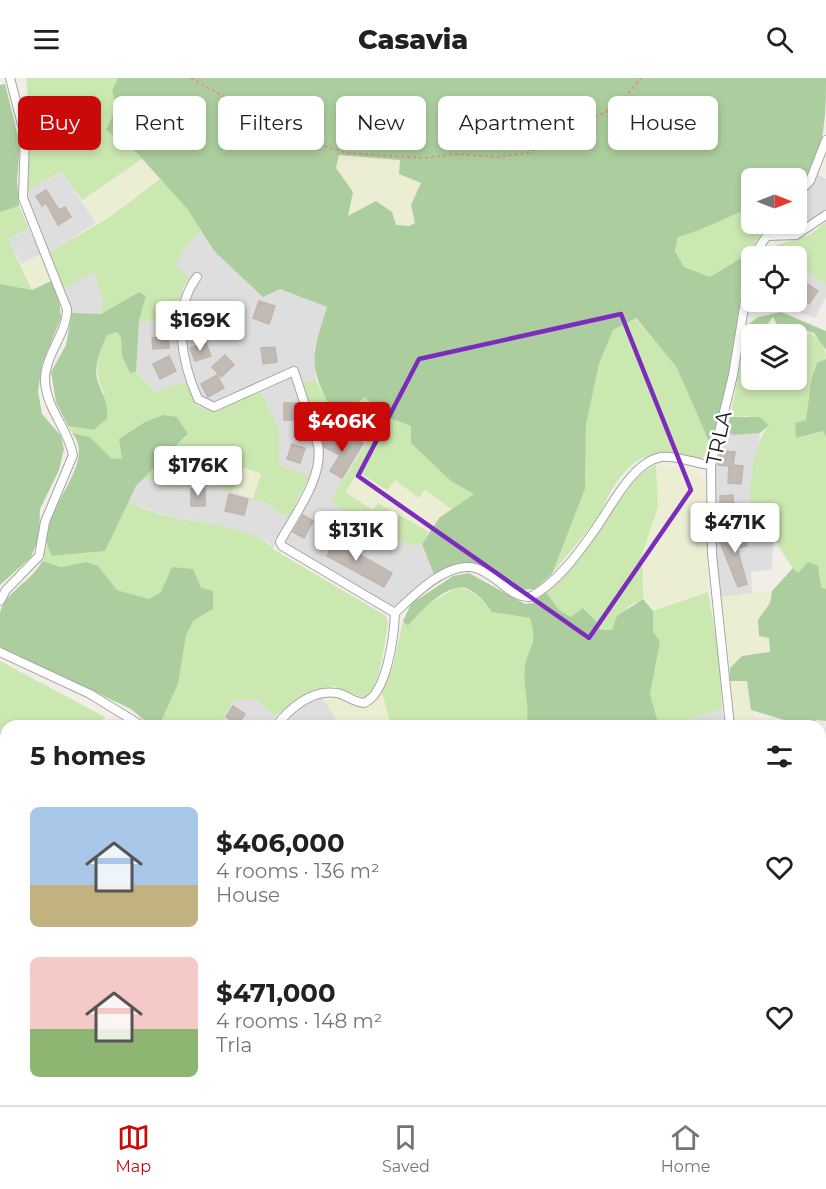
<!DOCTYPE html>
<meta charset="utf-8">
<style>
body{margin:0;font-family:Montserrat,sans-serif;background:#f2f2f2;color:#202124;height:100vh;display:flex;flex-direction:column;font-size:22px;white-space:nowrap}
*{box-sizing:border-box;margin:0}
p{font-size:20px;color:#757577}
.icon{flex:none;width:33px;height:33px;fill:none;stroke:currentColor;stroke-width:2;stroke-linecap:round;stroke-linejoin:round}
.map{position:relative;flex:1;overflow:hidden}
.panel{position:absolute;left:0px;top:642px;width:826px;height:386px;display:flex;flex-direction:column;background:#fff;border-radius:18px 18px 0 0;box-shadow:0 3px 9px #0003}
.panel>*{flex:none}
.top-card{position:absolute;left:18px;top:18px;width:790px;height:54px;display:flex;gap:12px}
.needle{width:39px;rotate:90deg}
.buttons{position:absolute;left:741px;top:90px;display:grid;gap:12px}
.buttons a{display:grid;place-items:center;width:66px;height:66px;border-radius:9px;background:#fff;box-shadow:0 3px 9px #0003;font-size:30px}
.price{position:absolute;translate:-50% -51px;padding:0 14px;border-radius:6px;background:#fff;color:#222;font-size:20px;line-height:39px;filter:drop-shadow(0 2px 3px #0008)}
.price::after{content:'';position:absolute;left:50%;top:36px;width:18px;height:14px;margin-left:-9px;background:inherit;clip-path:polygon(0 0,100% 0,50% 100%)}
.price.active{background:#ca0a08;color:#fff}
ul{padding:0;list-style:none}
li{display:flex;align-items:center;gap:18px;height:150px;padding:0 30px}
li span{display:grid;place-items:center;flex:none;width:168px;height:120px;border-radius:9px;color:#555}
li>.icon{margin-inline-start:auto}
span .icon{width:72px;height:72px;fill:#fffc;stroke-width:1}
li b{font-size:26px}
h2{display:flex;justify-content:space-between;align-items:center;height:72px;padding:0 30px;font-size:26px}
.tag{padding:0 21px;border-radius:9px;background:#fff;box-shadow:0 3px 9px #0003;font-size:21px;line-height:54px}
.tag.active{background:#ca0a08;color:#fff}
header{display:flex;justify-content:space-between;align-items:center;height:78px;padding:0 30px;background:#fff;font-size:27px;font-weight:800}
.dock{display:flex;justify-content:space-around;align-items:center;height:84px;border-top:2px solid #e0e0e0;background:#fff;font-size:16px;color:#757577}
.dock a{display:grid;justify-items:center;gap:3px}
.dock .active{color:#ca0a08}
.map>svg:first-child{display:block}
</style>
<header><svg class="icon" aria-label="menu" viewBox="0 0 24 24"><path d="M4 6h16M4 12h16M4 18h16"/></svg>Casavia<svg class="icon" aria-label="search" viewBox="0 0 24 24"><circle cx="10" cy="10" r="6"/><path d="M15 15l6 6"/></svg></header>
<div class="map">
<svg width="826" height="1027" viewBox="0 0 826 1027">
<rect width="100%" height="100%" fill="#f1eee8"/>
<!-- residential -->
<g fill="#dfdede">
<polygon points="61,93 96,145 49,174 27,120 27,113"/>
<polygon points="817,96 826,101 826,132 796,154 781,155 776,151 779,146 796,146 797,121"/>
<polygon points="29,151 41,176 21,186 8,161"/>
<polygon points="201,153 214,173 280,211 327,229 314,272 316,302 302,304 297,288 217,325 203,320 194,302 186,263 234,257 236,249 188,228 196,205 175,187 187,166"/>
<polygon points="797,184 826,208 826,219 815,240 777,226 777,224 796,224"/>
<polygon points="94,194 103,222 101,236 72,235 64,211"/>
<polygon points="139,243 178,243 179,266 187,304 156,314 136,294"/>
<polygon points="287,300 292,300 317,376 310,398 279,387 279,351 261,314"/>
<polygon points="334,336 372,357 331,421 344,432 410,467 422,466 435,499 393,530 290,471 285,465 321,393 323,377 317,354"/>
<polygon points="725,354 734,357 760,355 750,443 772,439 773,459 772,491 751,494 752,515 721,519 716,482 715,404 716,385"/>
<polygon points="187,399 265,424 288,441 273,471 267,463 236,452 165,437 128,424 136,408 144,400 179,412"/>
<polygon points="322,619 340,648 280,648 290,635"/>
<polygon points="258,621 261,627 276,638 269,648 226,648 220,645 234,622"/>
<polygon points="722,631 725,648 682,648 680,644"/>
</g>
<!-- farmland -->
<g fill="#eceed4">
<polygon points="339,77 401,82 421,105 411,127 415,145 409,148 396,147 347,139 336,90"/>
<polygon points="142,81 160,101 110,139 96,145 82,122"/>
<polygon points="41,176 51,203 32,212 21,186"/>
<polygon points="196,374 222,381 216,408 187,399"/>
<polygon points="656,387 693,391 703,399 706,410 708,514 653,533 643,521 642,476 658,429"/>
<polygon points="243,388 262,396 253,421 232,414"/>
<polygon points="358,393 386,412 395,402 425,411 452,432 439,440 429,454 378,426 374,432 345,414"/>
<polygon points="772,513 770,525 758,542 769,560 770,574 742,578 730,590 721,519"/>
<polygon points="730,603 747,603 757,648 735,648"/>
<polygon points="382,614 391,648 359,648 350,643 345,648 340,648 322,619 334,618 354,628 367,629"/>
<polygon points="709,1022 780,1022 783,1027 713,1027"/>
</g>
<!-- grass -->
<g fill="#cbe8b1">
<polygon points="26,0 118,0 112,13 137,75 142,81 82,122 61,93 27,113 25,44 29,35"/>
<polygon points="160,101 188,132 201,153 187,166 175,187 190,200 183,210 178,243 139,243 146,218 139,214 101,236 103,222 94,194 64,211 49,174 110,139"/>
<polygon points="19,128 29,151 8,161 32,212 0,206 0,134"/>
<path d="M 751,130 L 752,146 L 769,146 L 746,177 L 710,199 L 684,189 L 675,173 L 678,158 C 704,151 726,139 751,130 Z"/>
<polygon points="826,144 826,208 797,184 796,178 790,178 776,167 810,157"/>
<polygon points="188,228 236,249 235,257 186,263"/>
<path d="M 635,240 L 677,290 L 710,366 L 708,376 L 700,381 C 656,370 636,373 611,413 C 606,421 603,430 598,438 C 584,458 567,477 552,496 L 585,411 L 586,347 L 599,286 L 613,252 Z"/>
<path d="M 797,250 C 812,254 826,263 826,281 L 817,285 L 811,303 L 806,342 L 795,345 L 797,360 L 824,353 L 826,359 L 826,511 L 821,509 L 817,488 L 797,495 C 782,475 773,464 772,439 L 750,443 C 749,418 751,366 769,347 L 748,338 L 730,339 L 743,272 L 751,274 L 752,302 L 796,302 L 796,256 L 784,256 Z"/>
<path d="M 117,254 L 121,260 L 122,278 L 130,294 L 136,294 L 156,314 L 187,304 L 196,327 L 210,333 L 261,314 L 279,351 L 279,387 L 310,398 L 288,441 L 265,424 L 253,421 L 261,396 L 243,389 L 232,414 L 216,408 L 221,381 L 197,374 L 179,412 L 144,400 L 188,357 L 122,381 L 111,380 L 90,359 L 72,355 L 68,348 L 93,352 L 104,314 C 92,294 99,277 107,257 Z"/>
<polygon points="316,302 329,327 352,329 365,318 384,338 411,348 452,404 475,416 452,432 425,411 419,420 395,402 387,412 358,394 345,414 373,432 378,425 429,454 422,466 410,467 371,446 360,464 335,450 344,432 331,421 372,357 334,336 317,354 302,304"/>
<path d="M 656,387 L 658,429 L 642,476 L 643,521 L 629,528 L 612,552 L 600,552 L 596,543 L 584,530 L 571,539 L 559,532 L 546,514 C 566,496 582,476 598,454 C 614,432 631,398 656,387 Z"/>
<path d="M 128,424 C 141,429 154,435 168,438 C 195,445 258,449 273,471 L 386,538 L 388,545 C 385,562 380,612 365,620 L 333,608 L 291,626 L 276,638 L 261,627 L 258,621 L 234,622 L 221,644 L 226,648 L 159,648 L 178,605 L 186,558 L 193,543 L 213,531 L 161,514 L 149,521 L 117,512 L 98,488 L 87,484 L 61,489 L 42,483 L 47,464 L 52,478 L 95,474 L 113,455 Z"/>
<path d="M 456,510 C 474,510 481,521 492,534 L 530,540 L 536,559 L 525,590 L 529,636 L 526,647 L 470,643 L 464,648 L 391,648 L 382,614 L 393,588 L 403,543 L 408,548 L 423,529 Z"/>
<polygon points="708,514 719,576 722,631 667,648 659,648 650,616 660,564 653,553 653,533"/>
<polygon points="0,583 105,639 96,648 6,648 6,685 0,687"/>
<polygon points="826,667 826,809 820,808 820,668"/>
<polygon points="6,778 6,1022 135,1022 137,1027 0,1027 0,784"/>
<polygon points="278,1022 417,1022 420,1027 429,1022 450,1022 443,1027 276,1027"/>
</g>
<!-- forest -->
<g fill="#acce9e" fill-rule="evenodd">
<path d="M 118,0 L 826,0 C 826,37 825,85 797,112 L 796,100 L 752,100 L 751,130 C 726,139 704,152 678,159 L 675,173 L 684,189 L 710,199 L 746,177 C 737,239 732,307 710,366 L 677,290 L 636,240 L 613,252 L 599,286 L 586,347 L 585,411 L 552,496 L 535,511 L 518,512 C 487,491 471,475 435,499 L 422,466 L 439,440 L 474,416 L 452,404 L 411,365 L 411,348 L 384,338 L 365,319 L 352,329 L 329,327 C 307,284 313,274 327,229 L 280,211 L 263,219 L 214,173 L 188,132 L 137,75 L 106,52 L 117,29 L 112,13 ZM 339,77 L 400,82 L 399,96 L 421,105 L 411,127 L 415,145 L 409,148 L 396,147 L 392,134 L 376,123 L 348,138 L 353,114 L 336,90 Z"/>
<polygon points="5,6 20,66 17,103 19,128 0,134 0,7"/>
<polygon points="51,203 59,220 61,240 42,286 38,313 42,336 61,358 64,371 59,392 40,431 39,459 31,479 0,507 0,206 32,212"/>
<path d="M 139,214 L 146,218 L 139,243 L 136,294 L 130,295 L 122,278 L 121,260 L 117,254 L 107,257 C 101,271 93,289 98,304 C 103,319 109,325 107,341 L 93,352 L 68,348 L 56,324 L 51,294 L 66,267 L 72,235 L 101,236 Z"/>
<polygon points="781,234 826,253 826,272 814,255 797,250 782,256 773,239 763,253 765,256 752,256 751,274 743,272 745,249 758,239"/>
<polygon points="826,281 826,359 823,353 796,360 795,345 806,342 811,303 817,285"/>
<path d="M 163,337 L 177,339 L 188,356 L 136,408 L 105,473 L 52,478 C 50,474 48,469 47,465 C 41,431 98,385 72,355 L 90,359 L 111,380 L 122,381 L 119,361 L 145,344 Z"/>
<polygon points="730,339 759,339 769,347 760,355 734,357 725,354"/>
<path d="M 42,483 L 61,489 L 87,484 L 98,488 L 117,512 L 149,521 L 161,514 L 172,489 L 193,491 L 201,510 L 213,513 L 213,531 L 193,543 L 186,558 L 178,606 L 159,648 L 151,648 L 131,631 L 0,569 C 0,559 0,546 0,535 C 5,513 33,503 42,483 Z"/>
<polygon points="808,484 818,488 821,509 826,511 826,643 816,642 810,648 786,648 784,642 751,632 747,603 730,603 730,590 742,578 770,574 769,560 759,558 758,542 770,525 772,513 793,490 798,495"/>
<path d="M 469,495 L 525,526 L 533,525 L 546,514 L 559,532 L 571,539 L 583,530 L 596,543 L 600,552 L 612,552 L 617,538 L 643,521 L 653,533 L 653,553 L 660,564 L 650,616 L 659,648 L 464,648 L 470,643 L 526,647 C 531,627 522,609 525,590 C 528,565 539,570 530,540 L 492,534 C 485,525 479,516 468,511 C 449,502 418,535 408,548 L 403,543 L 411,526 L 453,498 Z"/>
<polygon points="6,685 6,745 0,748 0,687"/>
<polygon points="450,1022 525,1022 524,1027 443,1027"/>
</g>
<!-- building -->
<g fill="#c2bab4" stroke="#c2b5ab" stroke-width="1.5">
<polygon points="46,112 59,132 65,129 71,139 58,147 46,125 42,128 36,118"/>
<polygon points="803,203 818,213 809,226 796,217"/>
<polygon points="259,223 275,228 269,246 253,240"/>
<polygon points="168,258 169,270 153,271 152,260"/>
<polygon points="206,265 211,278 195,283 190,270"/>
<polygon points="275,269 277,284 263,286 261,270"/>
<polygon points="225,277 234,287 221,299 212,289"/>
<polygon points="169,278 176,293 160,301 153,286"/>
<polygon points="217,297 224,310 208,319 201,306"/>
<rect x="284" y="325" width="12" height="17"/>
<polygon points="328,355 350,366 353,360 363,365 342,400 330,393 340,377 324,369 323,364"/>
<polygon points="292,366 305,370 300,385 287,381"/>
<polygon points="721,373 735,374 733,387 743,388 741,406 728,405 729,388 718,387"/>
<rect x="191" y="411" width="14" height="17"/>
<polygon points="229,416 248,421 244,437 225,433"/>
<polygon points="733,417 734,437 721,438 720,418"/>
<polygon points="303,437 313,443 304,460 293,454"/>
<polygon points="744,451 747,468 737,470 747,506 738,509 718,459"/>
<polygon points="325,457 392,495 384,509 327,478 330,472 320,467"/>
<polygon points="233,628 245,636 238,646 226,639"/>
</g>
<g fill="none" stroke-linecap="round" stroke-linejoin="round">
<defs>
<g id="minor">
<polyline points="796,117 810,103 826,62"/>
<polyline points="767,158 796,157 826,137"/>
<polyline points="753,178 775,146"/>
<path d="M 197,199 C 171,233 182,285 198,321 L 214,329 L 294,293 L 318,367 C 324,399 295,436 280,464 L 282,468 L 395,535"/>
<path d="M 0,523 L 6,512 L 39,478 L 45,444 L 73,377 C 68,350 46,331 45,302 C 45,276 67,256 67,231 L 23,120 L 25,58 L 10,0"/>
<polyline points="0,574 90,616 142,648"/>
<path d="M 276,648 C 290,630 312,611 337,615 C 347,617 353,624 364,625 C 387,616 394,558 395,535 C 413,518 442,488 469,489 C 478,489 490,497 498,503 C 508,511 516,519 530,519 C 556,506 578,476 594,453 C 610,431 632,384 661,379 C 677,377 695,386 711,387"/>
<polyline points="730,648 712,476 711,387 733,297 752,181"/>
<polyline points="200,1027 202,1022"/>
<polyline points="209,1027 211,1022"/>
<polyline points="232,1027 236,1022"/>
<polyline points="570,1027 572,1022"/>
<polyline points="683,1027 685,1022"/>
</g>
</defs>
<!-- minor casing -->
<use href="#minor" stroke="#a5a5a5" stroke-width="10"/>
<!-- path -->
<polyline stroke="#f58375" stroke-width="1.5" stroke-dasharray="3 3" stroke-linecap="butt" points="191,0 285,53 320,67 347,75 424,80 456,76 497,79 527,75 555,64 582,45 617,29 641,0"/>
<!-- minor -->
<use href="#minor" stroke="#fff" stroke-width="8"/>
</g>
<!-- marked area -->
<path fill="none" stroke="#7b2cbf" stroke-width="4.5" stroke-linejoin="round" d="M 621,236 L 691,412 L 589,560 L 358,398 L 419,281 Z"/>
<g text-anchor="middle" stroke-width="5" stroke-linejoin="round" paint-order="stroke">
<!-- street labels -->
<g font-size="21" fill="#212121" stroke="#fff">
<text transform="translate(719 360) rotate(-78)" y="7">TRLA</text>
</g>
</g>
</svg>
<div class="buttons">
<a><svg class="needle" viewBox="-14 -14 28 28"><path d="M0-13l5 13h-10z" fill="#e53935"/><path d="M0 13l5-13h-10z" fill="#757577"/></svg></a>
<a><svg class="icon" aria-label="locate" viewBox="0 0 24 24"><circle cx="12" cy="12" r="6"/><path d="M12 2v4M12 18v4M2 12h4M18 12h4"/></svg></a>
<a><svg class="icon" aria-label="layers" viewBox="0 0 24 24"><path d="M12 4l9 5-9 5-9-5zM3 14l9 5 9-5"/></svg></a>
</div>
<b class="price" style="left:200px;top:274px">$169K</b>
<b class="price active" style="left:342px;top:375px">$406K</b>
<b class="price" style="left:198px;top:419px">$176K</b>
<b class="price" style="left:735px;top:476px">$471K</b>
<b class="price" style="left:356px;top:484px">$131K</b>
<div class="top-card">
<a class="tag active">Buy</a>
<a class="tag">Rent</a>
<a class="tag">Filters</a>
<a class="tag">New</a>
<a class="tag">Apartment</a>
<a class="tag">House</a>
</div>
<section class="panel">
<h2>5 homes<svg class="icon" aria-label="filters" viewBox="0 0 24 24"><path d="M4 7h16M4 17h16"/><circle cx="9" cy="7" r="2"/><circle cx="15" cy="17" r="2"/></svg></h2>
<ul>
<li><span style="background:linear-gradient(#a9c7e8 65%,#c2b280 0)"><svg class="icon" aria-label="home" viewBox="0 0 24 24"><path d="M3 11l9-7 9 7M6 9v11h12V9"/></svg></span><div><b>$406,000</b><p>4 rooms · 136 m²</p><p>House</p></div><svg class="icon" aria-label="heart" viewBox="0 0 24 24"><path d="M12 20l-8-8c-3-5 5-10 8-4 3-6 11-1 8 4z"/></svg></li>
<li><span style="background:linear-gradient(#f6c9c9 60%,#8fb573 0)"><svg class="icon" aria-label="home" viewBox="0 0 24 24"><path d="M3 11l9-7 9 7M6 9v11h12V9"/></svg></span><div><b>$471,000</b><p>4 rooms · 148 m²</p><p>Trla</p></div><svg class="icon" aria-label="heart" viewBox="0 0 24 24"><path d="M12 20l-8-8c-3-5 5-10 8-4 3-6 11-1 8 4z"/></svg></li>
</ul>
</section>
</div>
<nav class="dock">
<a class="active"><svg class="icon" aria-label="map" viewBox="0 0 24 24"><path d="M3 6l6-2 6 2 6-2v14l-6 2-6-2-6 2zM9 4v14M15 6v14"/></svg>Map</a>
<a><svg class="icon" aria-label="saved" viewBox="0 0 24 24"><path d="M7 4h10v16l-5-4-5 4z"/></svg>Saved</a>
<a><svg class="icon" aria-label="home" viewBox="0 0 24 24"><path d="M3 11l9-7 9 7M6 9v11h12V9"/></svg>Home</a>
</nav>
